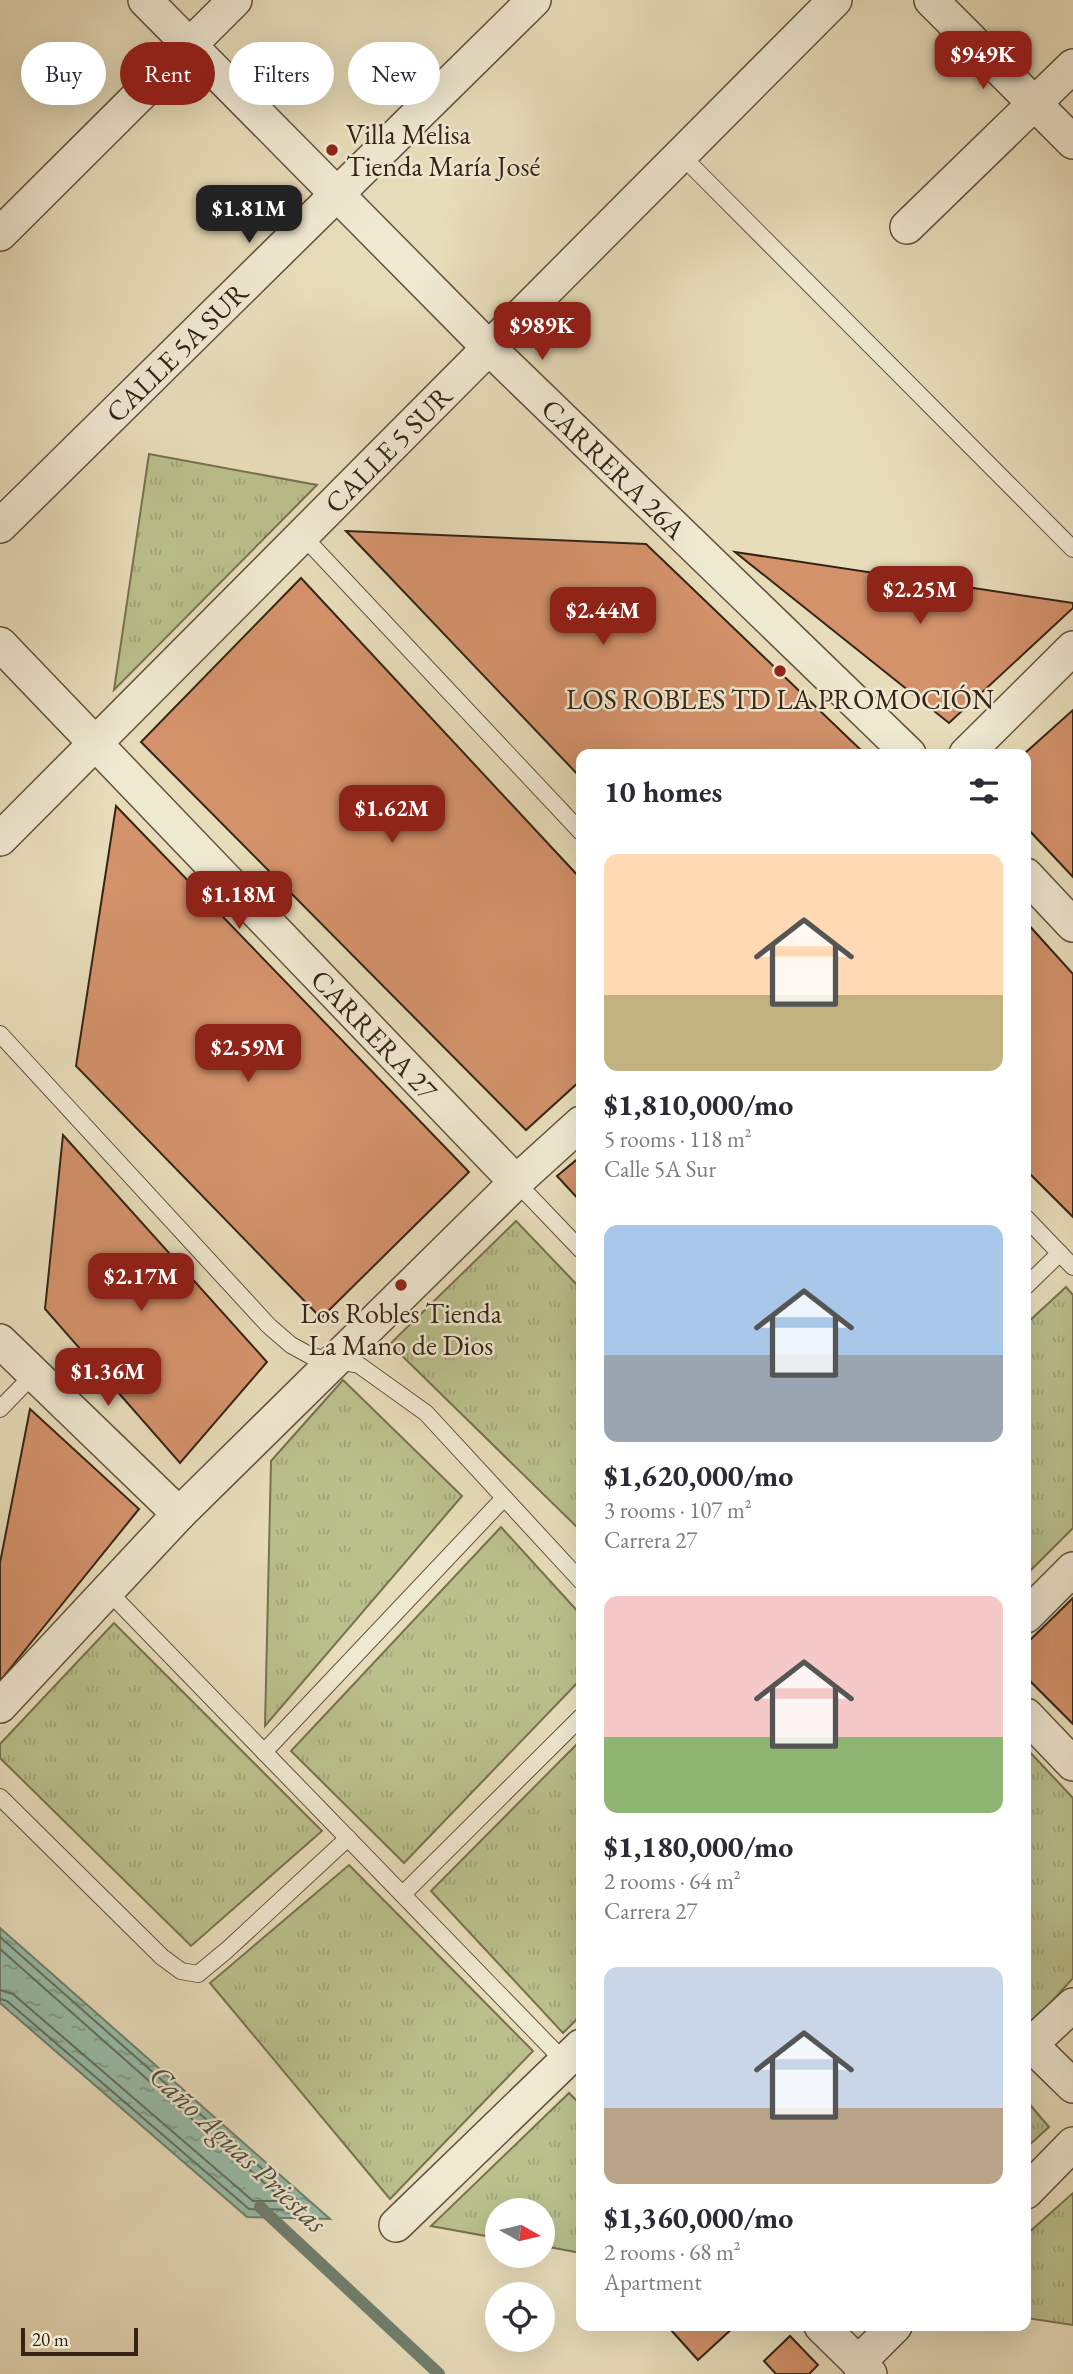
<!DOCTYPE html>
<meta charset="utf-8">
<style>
body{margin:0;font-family:"EB Garamond",serif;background:#f2f2f3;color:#2b2b33;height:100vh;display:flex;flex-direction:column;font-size:26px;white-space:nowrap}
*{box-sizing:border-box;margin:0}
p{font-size:23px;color:#7c7c81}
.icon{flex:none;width:38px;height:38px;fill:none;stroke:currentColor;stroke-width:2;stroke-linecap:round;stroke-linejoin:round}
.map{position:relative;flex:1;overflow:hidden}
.panel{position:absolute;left:576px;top:749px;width:455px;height:1582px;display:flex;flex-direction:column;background:#fff;border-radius:14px;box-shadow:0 7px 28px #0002}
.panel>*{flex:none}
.hud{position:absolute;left:21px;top:42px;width:450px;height:63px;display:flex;gap:14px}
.needle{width:46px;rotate:98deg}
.fabs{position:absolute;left:485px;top:2198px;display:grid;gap:14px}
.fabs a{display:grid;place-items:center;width:70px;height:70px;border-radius:50%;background:#fff;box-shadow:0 7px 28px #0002;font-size:35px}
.scale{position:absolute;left:21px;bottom:18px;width:117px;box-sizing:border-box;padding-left:7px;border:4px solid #352415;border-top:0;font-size:19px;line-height:24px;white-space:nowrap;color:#352415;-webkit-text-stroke:5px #f0e9d2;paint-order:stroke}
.price{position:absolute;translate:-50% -60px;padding:0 16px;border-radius:14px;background:#8f2418;color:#fff;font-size:23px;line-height:46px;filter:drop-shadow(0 2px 4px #0008)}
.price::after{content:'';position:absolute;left:50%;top:42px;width:21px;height:16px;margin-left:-10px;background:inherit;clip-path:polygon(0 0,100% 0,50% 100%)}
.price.current{background:#222;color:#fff}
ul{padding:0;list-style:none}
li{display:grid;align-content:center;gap:14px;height:371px;padding:0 28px}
li span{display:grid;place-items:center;height:217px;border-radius:14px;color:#555}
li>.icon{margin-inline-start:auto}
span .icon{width:126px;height:126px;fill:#fffc;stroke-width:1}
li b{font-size:30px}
h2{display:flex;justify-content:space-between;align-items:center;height:84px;padding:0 28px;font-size:30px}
.pill{padding:0 24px;border-radius:32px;background:#fff;box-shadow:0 7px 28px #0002;font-size:24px;line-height:63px}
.pill.current{background:#8f2418;color:#fff}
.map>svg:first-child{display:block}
</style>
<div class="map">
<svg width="1073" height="2374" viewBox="0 0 1073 2374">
<defs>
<pattern id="grass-tufts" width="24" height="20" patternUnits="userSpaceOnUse" patternTransform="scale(1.75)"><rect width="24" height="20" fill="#bac08c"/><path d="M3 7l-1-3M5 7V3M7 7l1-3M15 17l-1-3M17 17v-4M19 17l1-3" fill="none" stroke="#a0a578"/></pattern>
<pattern id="water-ripples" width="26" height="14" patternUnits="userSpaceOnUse" patternTransform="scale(1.75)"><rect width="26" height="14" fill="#98bdaa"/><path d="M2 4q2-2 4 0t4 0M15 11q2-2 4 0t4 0" fill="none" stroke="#7d9989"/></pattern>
</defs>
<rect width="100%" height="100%" fill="#e8ddba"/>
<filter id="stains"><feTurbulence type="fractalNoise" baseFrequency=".00286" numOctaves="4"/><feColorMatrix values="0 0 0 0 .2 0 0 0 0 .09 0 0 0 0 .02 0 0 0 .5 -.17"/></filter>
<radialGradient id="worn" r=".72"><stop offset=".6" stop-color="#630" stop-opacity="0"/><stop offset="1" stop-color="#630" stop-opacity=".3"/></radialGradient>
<!-- grass -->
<g fill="url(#grass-tufts)" stroke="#787250" stroke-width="2">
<polygon points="149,454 317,485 114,690"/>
<polygon points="516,1221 581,1289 581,1531 390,1344"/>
<polygon points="1066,1287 1073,1295 1073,1528 1026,1575 1026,1324"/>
<polygon points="343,1380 462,1496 265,1726 271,1461"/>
<polygon points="501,1527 581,1615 581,1679 404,1863 291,1751"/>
<polygon points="114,1623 322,1831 191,1946 0,1758 0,1744"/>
<polygon points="581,1740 581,2015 563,2033 431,1891"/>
<polygon points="1026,1748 1073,1798 1073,1978 1029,2027 1026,2023"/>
<polygon points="349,1865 533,2051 390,2199 210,1983"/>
<polygon points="569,2093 581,2105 581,2253 543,2246 542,2210 497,2210 497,2238 431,2226"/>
<polygon points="1026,2100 1049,2127 1026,2148"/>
<polygon points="1073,2193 1073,2325 1026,2318 1026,2235"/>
</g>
<!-- water -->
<polygon fill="url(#water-ripples)" stroke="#70806e" stroke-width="2" points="0,1928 330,2219 247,2217 0,2003"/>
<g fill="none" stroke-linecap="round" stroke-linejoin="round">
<!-- shore -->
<g stroke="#667060" stroke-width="2">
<polyline points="0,1937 303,2205 304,2210 249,2209 7,2001 0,1999"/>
<polyline points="0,1949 279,2196 280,2201 253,2201 13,1994 0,1990"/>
</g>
<!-- stream -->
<polyline stroke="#70806e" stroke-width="12" points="260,2207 439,2374"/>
</g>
<!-- building -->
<g fill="#d4926b" stroke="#352415" stroke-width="2">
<polygon points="346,531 646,544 865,754 581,754 581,778"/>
<polygon points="735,552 1073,603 1073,608 949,723"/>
<polygon points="301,578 581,879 581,1080 526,1130 141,742"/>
<polygon points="1073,710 1073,877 1026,827 1024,754"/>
<polygon points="116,806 469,1172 321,1318 76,1066"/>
<polygon points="1026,922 1073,974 1073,1217 1026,1170"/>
<polygon points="63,1135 267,1362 180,1463 45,1309"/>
<polygon points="581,1156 581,1202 557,1176"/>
<polygon points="30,1409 139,1509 0,1681 0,1563"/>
<polygon points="1073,1598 1073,1724 1026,1677 1026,1644"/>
<polygon points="676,2326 735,2326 698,2360 671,2330"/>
<polygon points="790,2336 818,2365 809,2374 776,2374 764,2361"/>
</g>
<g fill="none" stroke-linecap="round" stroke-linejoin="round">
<defs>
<g id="lane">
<polyline points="681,155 1073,549"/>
<polyline points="302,535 581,832"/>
<polyline points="0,1034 269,1326 291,1345 311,1356 359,1365 426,1413 581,1581"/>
<polyline points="516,1182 581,1250"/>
<polyline points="1026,1218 1073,1267"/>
<polyline points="1026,1286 1060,1253"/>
<polyline points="0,1409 34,1374"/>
<polyline points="106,1589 565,2062"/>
<polyline points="264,1752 504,1498"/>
<polyline points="0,1797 162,1957 181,1971 198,1974 227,1950 348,1838"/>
<polyline points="403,1894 581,1717"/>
</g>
<g id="street">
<path id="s1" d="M 145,0 L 489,348 L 909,754"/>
<polyline points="931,0 1073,142"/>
<polyline points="907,227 1073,66"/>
<polyline points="0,234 235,0"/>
<path id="s2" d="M 0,526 L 534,0"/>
<path id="s3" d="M 0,644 L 516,1182"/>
<polyline points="966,754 1073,648"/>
<path id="s4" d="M 0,839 L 835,0"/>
<polyline points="1026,875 1073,925"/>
<polyline points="0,1341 179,1514"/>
<polyline points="1026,1616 1073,1569"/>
<polyline points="0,1706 179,1514 516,1182 581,1123"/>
<polyline points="1026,1715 1073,1764"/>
<polyline points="1026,2040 1073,2086"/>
<polyline points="1030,2045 1073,2005"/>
<polyline points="1026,2192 1073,2144"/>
<polyline points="396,2225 581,2046"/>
<polyline points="821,2326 870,2374"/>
<polyline points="858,2363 895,2326"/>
</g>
</defs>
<!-- lane casing -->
<use href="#lane" stroke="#62523e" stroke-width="18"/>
<!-- street casing -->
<use href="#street" stroke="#62523e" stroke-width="36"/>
<!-- lane -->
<use href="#lane" stroke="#f0e9d2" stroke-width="16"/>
<!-- street -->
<use href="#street" stroke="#f0e9d2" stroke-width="33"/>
</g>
<!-- markers -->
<g fill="#8f2418" stroke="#f0e9d2" stroke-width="2.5">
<circle cx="332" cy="150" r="7"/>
<circle cx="780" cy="671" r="7"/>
<circle cx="401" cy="1285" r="7"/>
</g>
<g text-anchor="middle" stroke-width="5" stroke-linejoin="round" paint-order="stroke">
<!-- poi labels -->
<g font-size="28" fill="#352415" stroke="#f0e9d2">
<text x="346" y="144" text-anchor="start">Villa Melisa<tspan x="346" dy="32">Tienda María José</tspan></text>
<text x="780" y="709">LOS ROBLES TD LA PROMOCIÓN</text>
<text x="401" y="1323">Los Robles Tienda<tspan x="401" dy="32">La Mano de Dios</tspan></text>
</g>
<!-- street labels -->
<g font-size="28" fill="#352415" stroke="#f0e9d2">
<text dy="10" stroke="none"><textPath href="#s2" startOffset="248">CALLE 5A SUR</textPath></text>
<text dy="10" stroke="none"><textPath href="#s4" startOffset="550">CALLE 5 SUR</textPath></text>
<text dy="10" stroke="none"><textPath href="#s1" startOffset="663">CARRERA 26A</textPath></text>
<text dy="10" stroke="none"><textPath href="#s3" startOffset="541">CARRERA 27</textPath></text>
</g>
<!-- water labels -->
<g font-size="30" font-style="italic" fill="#535242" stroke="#f0e9d2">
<text transform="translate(238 2149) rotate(43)" y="10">Caño Aguas Priestas</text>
</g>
</g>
<rect width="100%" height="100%" filter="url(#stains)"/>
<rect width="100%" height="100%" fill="url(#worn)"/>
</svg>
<div class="fabs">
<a><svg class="needle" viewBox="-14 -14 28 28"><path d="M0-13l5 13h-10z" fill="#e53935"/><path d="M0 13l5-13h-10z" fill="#7c7c81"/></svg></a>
<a><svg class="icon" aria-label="locate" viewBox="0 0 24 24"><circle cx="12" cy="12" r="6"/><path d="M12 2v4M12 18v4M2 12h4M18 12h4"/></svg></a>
</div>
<div class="scale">20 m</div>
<b class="price" style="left:983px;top:91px">$949K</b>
<b class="price current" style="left:249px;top:245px">$1.81M</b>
<b class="price" style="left:542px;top:362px">$989K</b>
<b class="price" style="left:920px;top:626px">$2.25M</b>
<b class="price" style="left:603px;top:647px">$2.44M</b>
<b class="price" style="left:392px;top:845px">$1.62M</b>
<b class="price" style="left:239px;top:931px">$1.18M</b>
<b class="price" style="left:248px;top:1084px">$2.59M</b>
<b class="price" style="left:141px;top:1313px">$2.17M</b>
<b class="price" style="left:108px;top:1408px">$1.36M</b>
<div class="hud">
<a class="pill">Buy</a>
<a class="pill current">Rent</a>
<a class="pill">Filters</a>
<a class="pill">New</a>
</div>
<section class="panel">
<h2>10 homes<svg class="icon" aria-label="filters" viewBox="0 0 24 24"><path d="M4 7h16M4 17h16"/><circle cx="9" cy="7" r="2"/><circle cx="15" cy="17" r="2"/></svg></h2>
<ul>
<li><span style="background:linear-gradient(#ffd9b3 65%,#c2b280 0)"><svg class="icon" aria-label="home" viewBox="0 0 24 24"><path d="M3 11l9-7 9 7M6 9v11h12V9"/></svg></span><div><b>$1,810,000/mo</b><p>5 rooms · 118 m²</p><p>Calle 5A Sur</p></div></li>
<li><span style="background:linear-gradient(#a9c7e8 60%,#9aa5b1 0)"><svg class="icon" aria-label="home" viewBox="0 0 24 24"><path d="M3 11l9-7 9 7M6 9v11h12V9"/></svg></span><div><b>$1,620,000/mo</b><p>3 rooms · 107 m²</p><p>Carrera 27</p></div></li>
<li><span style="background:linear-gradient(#f6c9c9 65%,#8fb573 0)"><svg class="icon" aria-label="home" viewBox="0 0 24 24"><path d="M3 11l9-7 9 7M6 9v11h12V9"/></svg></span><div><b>$1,180,000/mo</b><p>2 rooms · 64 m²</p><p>Carrera 27</p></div></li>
<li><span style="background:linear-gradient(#c9d6e8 65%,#b9a48a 0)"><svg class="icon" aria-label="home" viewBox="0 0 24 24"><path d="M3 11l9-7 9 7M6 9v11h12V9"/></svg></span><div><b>$1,360,000/mo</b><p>2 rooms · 68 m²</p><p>Apartment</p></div></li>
</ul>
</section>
</div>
